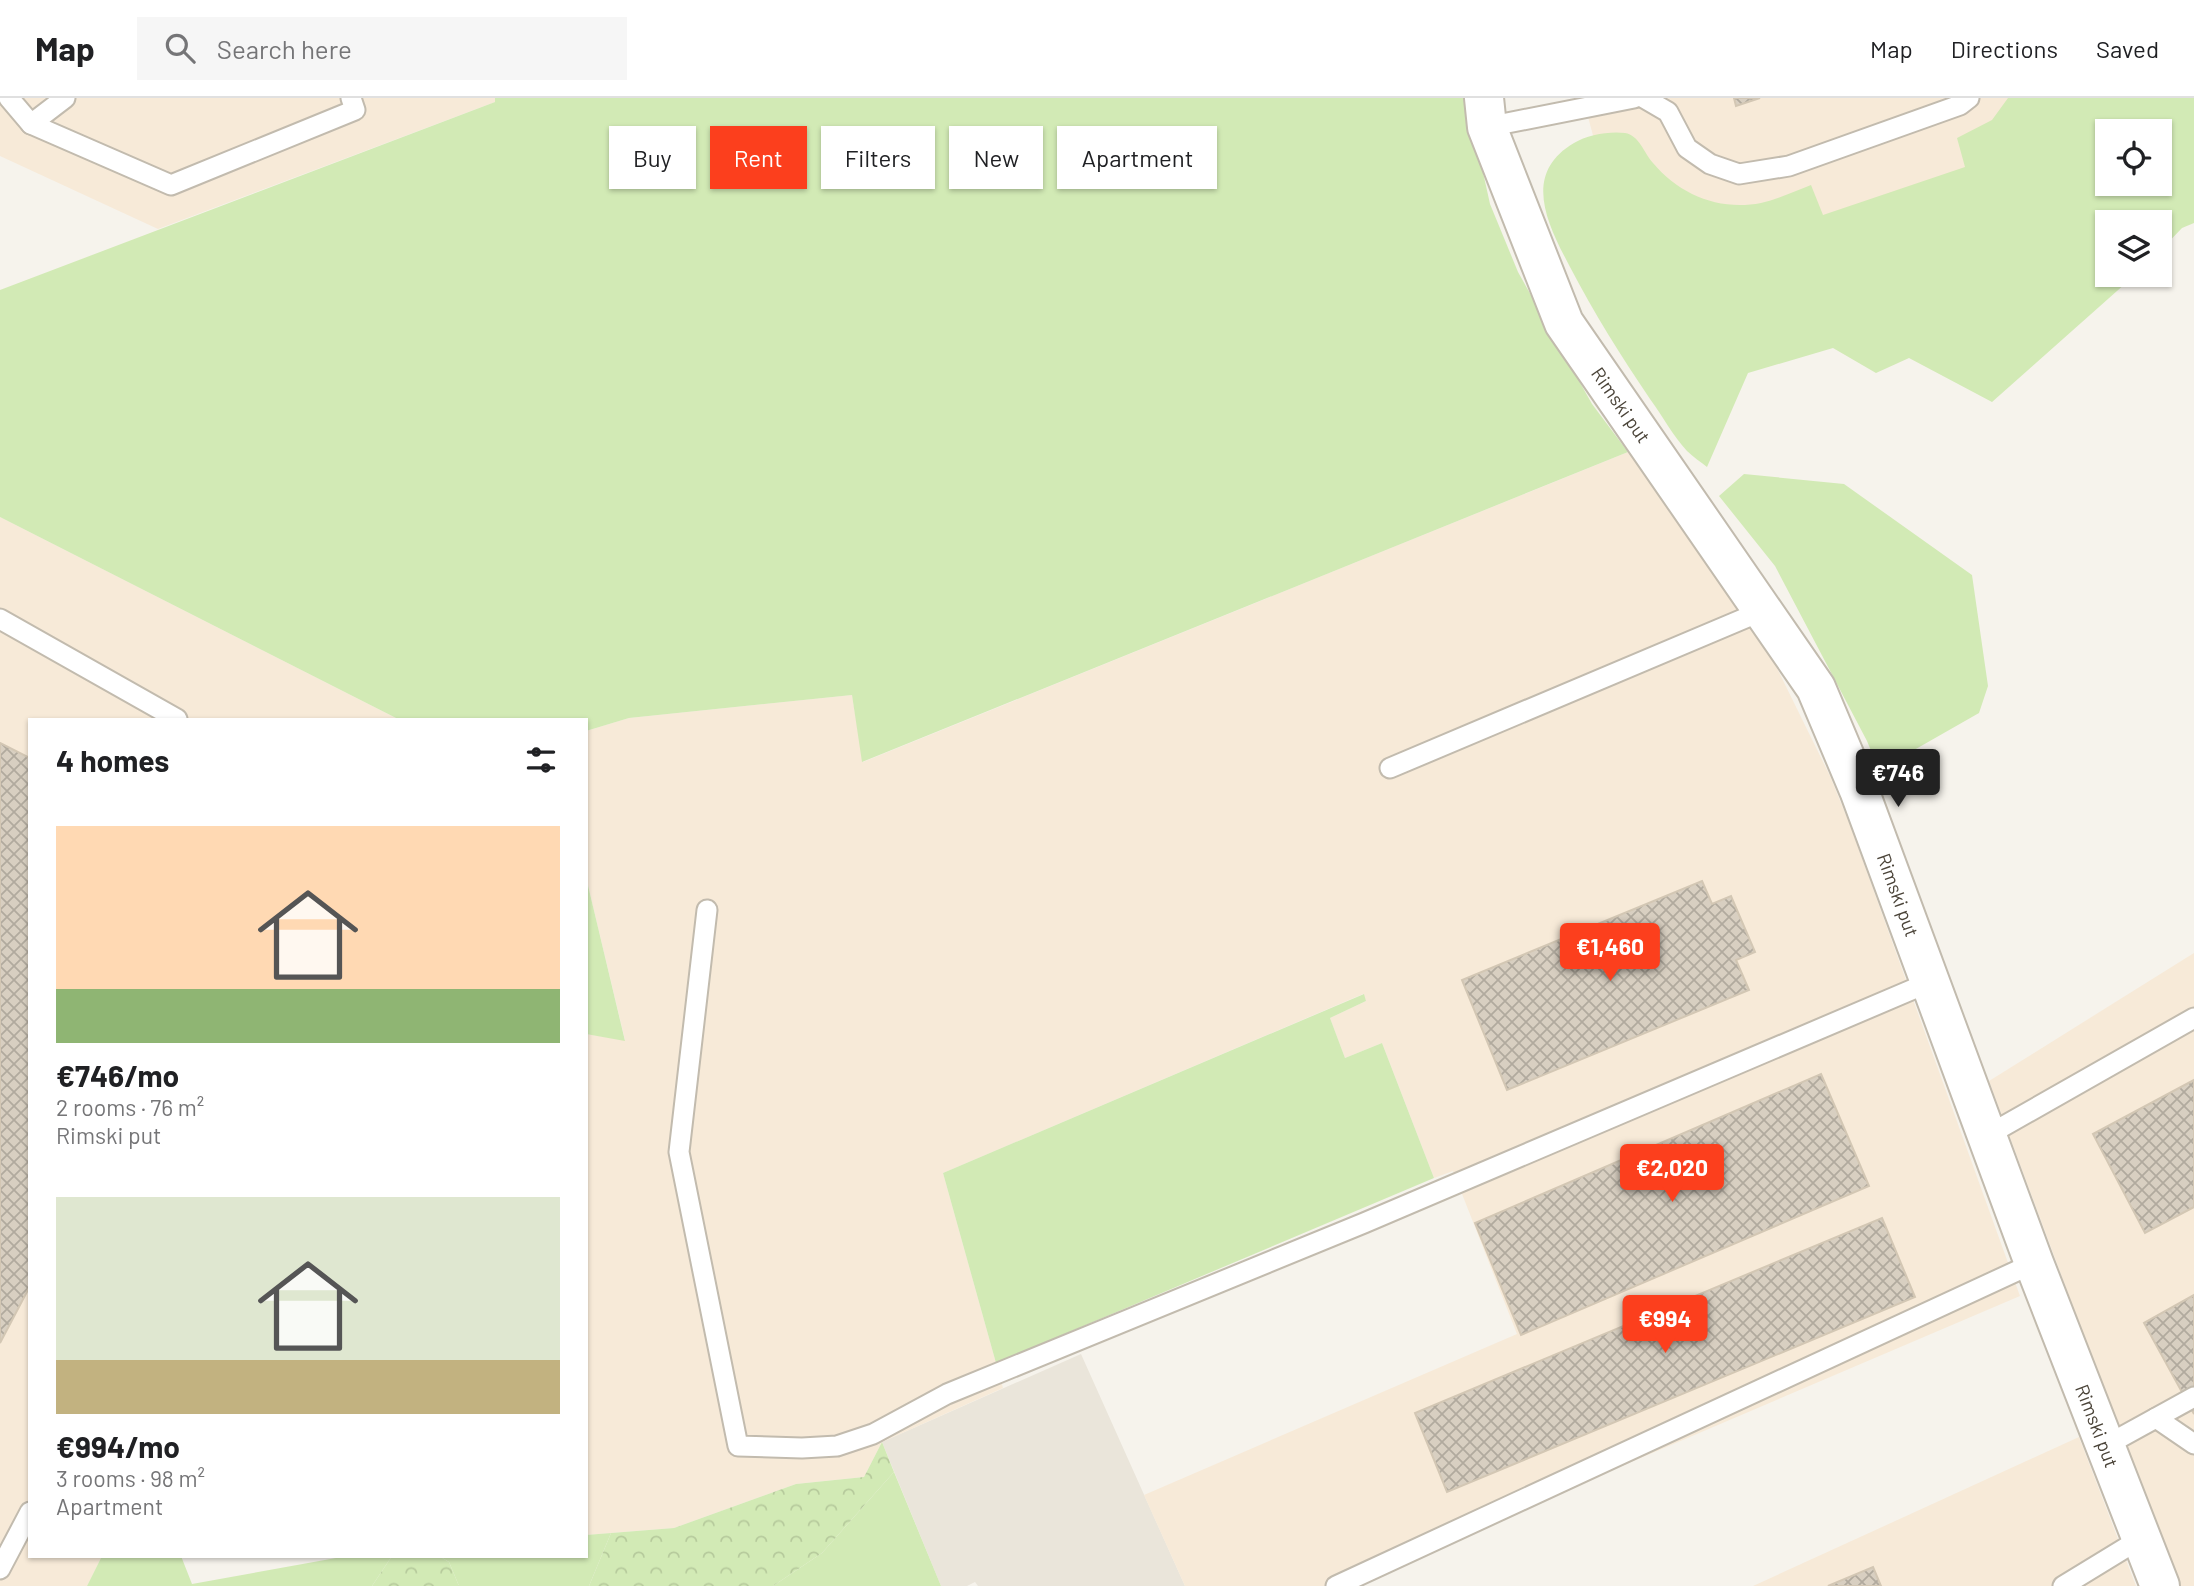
<!DOCTYPE html>
<meta charset="utf-8">
<style>
body{margin:0;font-family:Barlow,sans-serif;background:#f6f6f6;color:#202124;height:100vh;display:flex;flex-direction:column;font-size:26px;white-space:nowrap}
*{box-sizing:border-box;margin:0}
p{font-size:23px;color:#757577}
.icon{flex:none;width:38px;height:38px;fill:none;stroke:currentColor;stroke-width:2;stroke-linecap:round;stroke-linejoin:round}
.map{position:relative;flex:1;overflow:hidden}
.panel{position:absolute;left:28px;top:620px;width:560px;height:840px;display:flex;flex-direction:column;background:#fff;border-radius:0px;box-shadow:0 2px 5px #0004}
.panel>*{flex:none}
.banner{position:absolute;left:609px;top:28px;width:665px;height:63px;display:flex;gap:14px}
.buttons{position:absolute;left:2095px;top:21px;display:grid;gap:14px}
.buttons a{display:grid;place-items:center;width:77px;height:77px;border-radius:0px;background:#fff;box-shadow:0 2px 5px #0004;font-size:35px}
.price{position:absolute;translate:-50% -60px;padding:0 16px;border-radius:7px;background:#fc3f1d;color:#fff;font-size:23px;line-height:46px;filter:drop-shadow(0 2px 4px #0008)}
.price::after{content:'';position:absolute;left:50%;top:42px;width:21px;height:16px;margin-left:-10px;background:inherit;clip-path:polygon(0 0,100% 0,50% 100%)}
.price.current{background:#222;color:#fff}
ul{padding:0;list-style:none}
li{display:grid;align-content:center;gap:14px;height:371px;padding:0 28px}
li span{display:grid;place-items:center;height:217px;border-radius:0px;color:#555}
li>.icon{margin-inline-start:auto}
span .icon{width:126px;height:126px;fill:#fffc;stroke-width:1}
li b{font-size:30px}
h2{display:flex;justify-content:space-between;align-items:center;height:84px;padding:0 28px;font-size:30px}
.chip{padding:0 24px;border-radius:0px;background:#fff;box-shadow:0 2px 5px #0004;font-size:24px;line-height:63px}
.chip.current{background:#fc3f1d;color:#fff}
header{display:flex;align-items:center;gap:42px;box-sizing:border-box;height:98px;padding:0 35px;background:#fff;border-bottom:2px solid #e0e0e0}
header strong{font-size:33px}
nav{display:flex;gap:38px;margin-inline-start:auto;font-size:24px}
.search{width:490px;height:63px;background:#f6f6f6;display:flex;align-items:center;gap:18px;box-sizing:border-box;padding:0 24px;border-radius:0px;color:#757577;font-size:26px}
.map>svg:first-child{display:block}
</style>
<header>
<strong>Map</strong>
<div class="search"><svg class="icon" aria-label="search" viewBox="0 0 24 24"><circle cx="10" cy="10" r="6"/><path d="M15 15l6 6"/></svg>Search here</div>
<nav><a>Map</a><a>Directions</a><a>Saved</a></nav>
</header>
<div class="map">
<svg width="2194" height="1488" viewBox="0 0 2194 1488">
<defs>
<pattern id="forest-crowns" width="20" height="18" patternUnits="userSpaceOnUse" patternTransform="scale(1.75)"><rect width="20" height="18" fill="#d2eab5"/><path d="M2 6a3 3 0 1 1 6 0M12 15a3 3 0 1 1 6 0" fill="none" stroke="#b6ca9c"/></pattern>
<pattern id="building-cross-hatch" width="8" height="8" patternUnits="userSpaceOnUse" patternTransform="scale(1.75)"><rect width="8" height="8" fill="#d8cfc1"/><path d="M0 0l8 8M0 8l8-8" fill="none" stroke="#b1aa9e"/></pattern>
</defs>
<rect width="100%" height="100%" fill="#f6f3ec"/>
<!-- residential -->
<polygon fill="#eae5da" points="1081,1256 1185,1488 978,1488 975,1484 967,1488 941,1488 882,1344"/>
<!-- commercial -->
<g fill="#f7ead8">
<polygon points="0,0 495,0 495,4 158,131 0,58"/>
<polygon points="1583,0 2037,0 1831,230 1595,45"/>
<polygon points="1628,354 1770,556 1830,678 1850,727 2020,1198 1341,1488 1185,1488 1144,1397 1517,1236 1453,1073 1434,1080 1382,945 1345,960 1330,920 1366,903 1363,896 943,1075 1003,1290 882,1344 864,1379 796,1386 674,1430 586,1437 586,936 625,942 586,779 586,633 629,620 852,597 863,664"/>
<polygon points="0,419 398,621 30,621 30,1458 102,1458 87,1488 0,1488"/>
<polygon points="2194,855 2194,1488 2177,1488 1989,983"/>
<polygon points="2079,1339 2136,1488 1753,1488"/>
</g>
<!-- green -->
<g fill="#d2eab5" fill-rule="evenodd">
<polygon points="495,0 1471,0 1475,38 1490,106 1518,174 1592,306 1628,354 862,664 852,597 629,620 586,633 586,621 398,621 0,419 0,192 495,4"/>
<path d="M 2008,0 L 2194,0 L 2194,125 L 2182,130 L 2160,153 L 2160,124 L 2107,124 L 2107,177 L 2135,177 L 1992,304 L 1909,260 L 1876,275 L 1833,250 L 1748,275 L 1707,369 C 1701,364 1693,359 1687,353 C 1673,338 1662,317 1650,301 C 1621,258 1594,215 1570,169 C 1548,127 1521,76 1574,45 C 1587,37 1609,33 1625,35 C 1639,37 1644,55 1653,65 C 1680,97 1719,113 1761,105 C 1778,101 1795,93 1811,87 L 1823,117 L 1965,69 L 1957,40 L 1992,22 ZM 2107,33 L 2160,33 L 2160,86 L 2107,86 Z"/>
<polygon points="1744,376 1844,386 1972,477 1988,588 1979,615 1879,672 1867,643 1775,468 1719,398"/>
<polygon points="586,779 625,943 586,936"/>
<polygon points="1364,896 1366,903 1330,920 1345,960 1382,945 1434,1080 996,1265 943,1075"/>
<polygon points="894,1374 941,1488 773,1488 822,1455"/>
<polygon points="611,1435 589,1488 459,1488 449,1464 439,1458 586,1458 586,1437"/>
<polygon points="102,1458 181,1458 192,1486 347,1458 392,1458 372,1488 87,1488"/>
</g>
<!-- forest -->
<g fill="url(#forest-crowns)">
<polygon points="882,1344 894,1374 822,1455 773,1488 589,1488 611,1435 674,1430 796,1386 864,1379"/>
<polygon points="392,1458 439,1458 449,1464 459,1488 372,1488"/>
</g>
<!-- building -->
<g fill="url(#building-cross-hatch)" stroke="#d3c7b4" stroke-width="2">
<polygon points="1734,0 1760,0 1736,8"/>
<polygon points="0,645 30,660 30,1188 0,1245"/>
<polygon points="1702,783 1712,806 1731,798 1755,854 1736,862 1749,892 1507,992 1462,882"/>
<polygon points="1821,976 1869,1088 1521,1237 1475,1125"/>
<polygon points="2194,982 2194,1109 2145,1135 2093,1036"/>
<polygon points="1882,1120 1915,1199 1447,1394 1415,1315"/>
<polygon points="2194,1197 2194,1316 2144,1225"/>
<polygon points="1873,1469 1881,1488 1828,1488"/>
</g>
<g fill="none" stroke-linecap="round" stroke-linejoin="round">
<defs>
<g id="service">
<polyline points="9,0 31,26 65,0"/>
<polyline points="1644,0 1668,14 1687,50 1710,66 1739,76 1789,68 1960,7 1969,0"/>
<polyline points="31,26 171,87 355,12 351,0"/>
<polyline points="1487,29 1634,0"/>
<polyline points="0,521 177,621"/>
<polyline points="1390,670 1762,513"/>
<polyline points="707,812 679,1054 738,1348 802,1350 837,1348 873,1336 947,1296 1364,1125 1930,884"/>
<polyline points="1988,1037 2194,920"/>
<polyline points="2156,1320 2194,1346"/>
<polyline points="2105,1348 2194,1299"/>
<polyline points="0,1471 30,1414"/>
<polyline points="1336,1488 2034,1165"/>
<polyline points="2063,1488 2140,1441"/>
</g>
<polyline id="minor" points="1484,0 1487,29 1564,225 1816,590 1859,692 2034,1165 2160,1488"/>
</defs>
<!-- service casing -->
<use href="#service" stroke="#c2bbae" stroke-width="23"/>
<!-- minor casing -->
<use href="#minor" stroke="#c2bbae" stroke-width="42"/>
<!-- service -->
<use href="#service" stroke="#fff" stroke-width="19"/>
<!-- minor -->
<use href="#minor" stroke="#fff" stroke-width="38"/>
</g>
<g text-anchor="middle" stroke-width="5" stroke-linejoin="round" paint-order="stroke">
<!-- street labels -->
<g font-size="19" fill="#4b4439" stroke="#fff">
<text transform="translate(1621 307) rotate(55)" y="7">Rimski put</text>
<text transform="translate(1898 797) rotate(70)" y="7">Rimski put</text>
<text transform="translate(2097 1328) rotate(69)" y="7">Rimski put</text>
</g>
</g>
</svg>
<div class="buttons">
<a><svg class="icon" aria-label="locate" viewBox="0 0 24 24"><circle cx="12" cy="12" r="6"/><path d="M12 2v4M12 18v4M2 12h4M18 12h4"/></svg></a>
<a><svg class="icon" aria-label="layers" viewBox="0 0 24 24"><path d="M12 4l9 5-9 5-9-5zM3 14l9 5 9-5"/></svg></a>
</div>
<b class="price current" style="left:1898px;top:711px">€746</b>
<b class="price" style="left:1610px;top:885px">€1,460</b>
<b class="price" style="left:1672px;top:1106px">€2,020</b>
<b class="price" style="left:1665px;top:1257px">€994</b>
<div class="banner">
<a class="chip">Buy</a>
<a class="chip current">Rent</a>
<a class="chip">Filters</a>
<a class="chip">New</a>
<a class="chip">Apartment</a>
</div>
<section class="panel">
<h2>4 homes<svg class="icon" aria-label="filters" viewBox="0 0 24 24"><path d="M4 7h16M4 17h16"/><circle cx="9" cy="7" r="2"/><circle cx="15" cy="17" r="2"/></svg></h2>
<ul>
<li><span style="background:linear-gradient(#ffd9b3 75%,#8fb573 0)"><svg class="icon" aria-label="home" viewBox="0 0 24 24"><path d="M3 11l9-7 9 7M6 9v11h12V9"/></svg></span><div><b>€746/mo</b><p>2 rooms · 76 m²</p><p>Rimski put</p></div></li>
<li><span style="background:linear-gradient(#dfe7d0 75%,#c2b280 0)"><svg class="icon" aria-label="home" viewBox="0 0 24 24"><path d="M3 11l9-7 9 7M6 9v11h12V9"/></svg></span><div><b>€994/mo</b><p>3 rooms · 98 m²</p><p>Apartment</p></div></li>
</ul>
</section>
</div>
